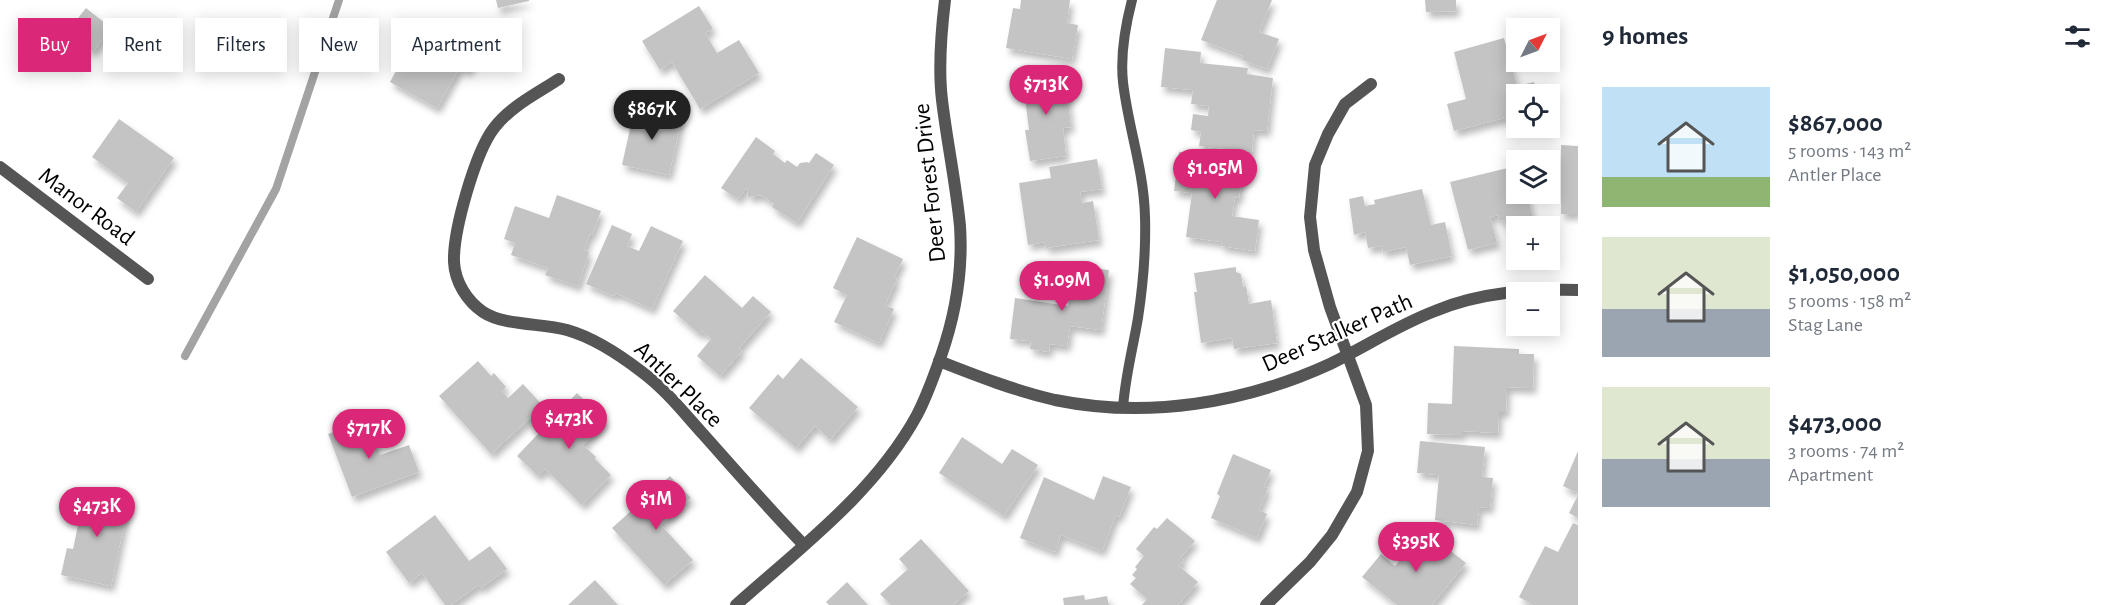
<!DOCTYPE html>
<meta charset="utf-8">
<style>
body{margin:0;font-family:"Alegreya Sans",sans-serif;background:#f2f2f3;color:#1f2937;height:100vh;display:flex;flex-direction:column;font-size:22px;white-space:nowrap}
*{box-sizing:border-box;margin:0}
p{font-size:20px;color:#747a83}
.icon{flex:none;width:33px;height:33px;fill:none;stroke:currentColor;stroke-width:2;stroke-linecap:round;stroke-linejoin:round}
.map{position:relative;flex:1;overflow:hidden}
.panel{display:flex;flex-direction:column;background:#fff;width:540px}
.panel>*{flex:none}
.guide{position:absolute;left:18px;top:18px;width:570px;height:54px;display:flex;gap:12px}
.needle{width:39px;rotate:48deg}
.tools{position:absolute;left:1506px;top:18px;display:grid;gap:12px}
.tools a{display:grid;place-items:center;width:54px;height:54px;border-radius:0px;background:#fff;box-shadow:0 3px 15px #0003;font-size:30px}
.price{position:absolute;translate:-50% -51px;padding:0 14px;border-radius:21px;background:#db2777;color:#fff;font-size:20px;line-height:39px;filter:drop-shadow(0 2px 3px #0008)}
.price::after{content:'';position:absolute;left:50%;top:36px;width:18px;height:14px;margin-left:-9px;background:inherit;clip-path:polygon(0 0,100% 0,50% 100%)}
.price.active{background:#222;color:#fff}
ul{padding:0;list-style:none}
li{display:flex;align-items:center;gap:18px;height:150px;padding:0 24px}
li span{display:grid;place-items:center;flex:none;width:168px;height:120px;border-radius:0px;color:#555}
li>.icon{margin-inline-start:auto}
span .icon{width:72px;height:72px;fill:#fffc;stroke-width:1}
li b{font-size:26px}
h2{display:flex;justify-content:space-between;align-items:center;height:72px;padding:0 24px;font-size:26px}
.chip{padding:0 21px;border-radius:0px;background:#fff;box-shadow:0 3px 15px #0003;font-size:21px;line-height:54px}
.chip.active{background:#db2777;color:#fff}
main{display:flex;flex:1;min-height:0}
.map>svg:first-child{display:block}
</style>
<main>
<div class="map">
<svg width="1578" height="605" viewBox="0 0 1578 605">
<defs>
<filter id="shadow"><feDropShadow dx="3.5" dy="6" stdDeviation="3" flood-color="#0004"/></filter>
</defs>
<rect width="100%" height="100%" fill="#fff"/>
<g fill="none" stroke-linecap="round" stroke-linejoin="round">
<!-- stream -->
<polyline stroke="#a3a3a3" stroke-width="8" points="185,356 276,189 339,0"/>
</g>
<!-- building -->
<g fill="#c4c4c4" filter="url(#shadow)">
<polygon points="496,0 529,0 529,1 498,8"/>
<polygon points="1021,0 1070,0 1067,23 1078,25 1072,59 1006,48 1013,8 1020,9"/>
<polygon points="1217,0 1272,0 1259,32 1279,39 1267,69 1242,60 1243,56 1201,40"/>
<polygon points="1425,0 1456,0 1456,11 1426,12"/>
<polygon points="699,6 713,29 705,33 717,53 739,40 759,73 700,109 672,62 660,70 642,41"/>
<polygon points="86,8 111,28 93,52 67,32"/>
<polygon points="434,20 482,46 468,71 460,67 437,108 390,82 412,41 420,46"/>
<polygon points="1504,38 1517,86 1534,82 1538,94 1516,94 1516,115 1454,131 1447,104 1466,99 1454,52"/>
<polygon points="1165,48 1201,52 1200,63 1248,68 1247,74 1273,78 1267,131 1254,130 1252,152 1199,146 1201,132 1191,130 1193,114 1208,116 1209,106 1191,104 1193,90 1161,87"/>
<polygon points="1057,71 1059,85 1066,84 1071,127 1063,128 1066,156 1030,161 1025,130 1029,130 1024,90 1028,90 1026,75"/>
<polygon points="635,106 682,117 669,175 622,165"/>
<polygon points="119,119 174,158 136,212 117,198 128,183 92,157"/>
<polygon points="756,137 775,151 773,154 785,163 787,160 797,167 800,163 807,162 809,163 816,153 834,165 797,223 772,207 774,204 761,195 748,197 747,187 738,199 721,188"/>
<polygon points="1561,145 1578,146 1578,214 1561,214"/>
<polygon points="1179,152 1244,161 1239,198 1235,197 1232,216 1259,220 1255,251 1221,246 1222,242 1186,237 1192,193 1174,191"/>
<polygon points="1097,159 1102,189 1080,192 1082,203 1093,201 1099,240 1046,248 1045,242 1028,245 1019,183 1051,178 1049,167"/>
<polygon points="1516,166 1516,194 1527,194 1535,226 1516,226 1516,231 1508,233 1504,220 1499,221 1498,215 1490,217 1497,243 1468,250 1450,182"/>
<polygon points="1422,189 1431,225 1445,222 1452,256 1410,265 1406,247 1383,252 1382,246 1368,248 1365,232 1354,235 1349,199 1363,196 1365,206 1375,204 1374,200"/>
<polygon points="557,195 601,211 592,235 590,234 584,250 589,252 578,286 545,275 548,268 511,255 515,243 504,239 515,206 549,218"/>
<polygon points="612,225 632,234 627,246 639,251 651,226 683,241 652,309 616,293 614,296 586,284"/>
<polygon points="857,237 903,259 894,278 897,279 885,305 894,309 879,343 834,322 847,295 833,288"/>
<polygon points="1073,266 1109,270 1101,330 1070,326 1067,346 1050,344 1049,352 1030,349 1031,341 1010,339 1015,298 1068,306"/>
<polygon points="1236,267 1236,272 1241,274 1243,287 1246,286 1249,304 1271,300 1277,343 1234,349 1232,338 1201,343 1194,292 1197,292 1194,273"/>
<polygon points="705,275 742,308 753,296 771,312 739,348 742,351 720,376 697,356 711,339 702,331 699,334 673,311"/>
<polygon points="1454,346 1519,349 1519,354 1534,354 1533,388 1507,387 1506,412 1499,412 1498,433 1462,431 1462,435 1427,434 1428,403 1452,404"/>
<polygon points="801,358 858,407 830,440 815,426 796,448 749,408 778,374 783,379"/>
<polygon points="478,361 491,376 494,373 506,387 502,391 508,398 523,384 543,406 491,454 439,396"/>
<polygon points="577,393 606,421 583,445 596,457 595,459 611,475 582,505 545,469 538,476 517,456"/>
<polygon points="367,420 380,455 409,445 419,472 352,497 328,434"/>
<polygon points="962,437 1002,464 1012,449 1038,465 1004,516 939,473"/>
<polygon points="1420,441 1485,447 1482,477 1493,478 1490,508 1479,507 1477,525 1435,520 1439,475 1417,473"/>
<polygon points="1578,451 1578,493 1563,486"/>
<polygon points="1233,454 1271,470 1264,487 1268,488 1259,510 1267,514 1257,538 1211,518 1220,496 1217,494"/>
<polygon points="670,476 691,498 661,525 693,560 664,585 612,528"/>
<polygon points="1103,476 1131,487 1119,517 1116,515 1102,551 1061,535 1055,552 1020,538 1044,477 1094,500"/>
<polygon points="86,488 130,497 111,586 61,575 67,548 73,549"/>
<polygon points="1578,495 1578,518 1569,513"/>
<polygon points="435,515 469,561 490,546 507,569 481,588 478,585 451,605 445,605 422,573 409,583 386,552"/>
<polygon points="1167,518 1195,541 1181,557 1184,560 1179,566 1198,582 1178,605 1142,605 1147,599 1130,584 1136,578 1132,575 1137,569 1135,567 1144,556 1136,549 1154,527 1157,529"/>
<polygon points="1573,523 1578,525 1578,605 1533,605 1519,597 1545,546 1558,552"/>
<polygon points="1424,530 1466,563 1432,605 1397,605 1362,577 1381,554 1395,566 1405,554 1403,552 1420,532 1422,533"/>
<polygon points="921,539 969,591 953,605 891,605 880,594 908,569 899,559"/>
<polygon points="595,580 618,605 568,605"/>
<polygon points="847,582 868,605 829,605 826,602"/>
<polygon points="1084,595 1085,600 1107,596 1109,605 1064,605 1063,598"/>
</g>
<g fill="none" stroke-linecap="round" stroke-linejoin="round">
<!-- service -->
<path stroke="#555" stroke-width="10" d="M 1123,408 C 1125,377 1133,348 1138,318 C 1143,285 1146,251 1145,217 C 1144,170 1128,127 1123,82 C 1120,54 1125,27 1132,0"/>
<!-- minor -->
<g stroke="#555" stroke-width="12">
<path d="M 559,79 C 536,94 511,106 494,128 C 475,153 453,231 454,262 C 455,282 467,301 483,312 C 504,326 542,323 567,330 C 595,338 620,355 642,372 C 665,389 684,413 703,434 C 736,471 769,509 804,545"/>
<polyline points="0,167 148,279"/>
<path d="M 939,361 C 977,376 1016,391 1055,400 C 1148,419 1245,403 1330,364 C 1365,347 1398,325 1435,311 C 1480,292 1530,289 1578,290"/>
<path d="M 736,605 C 801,547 875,492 917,415 C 927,396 934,376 941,356 C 956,313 963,271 960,226 C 956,184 947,142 942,100 C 938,67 941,33 945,0"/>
<polyline points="1266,605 1310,562 1332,535 1357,492 1368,451 1366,405 1330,307 1314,250 1310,217 1315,165 1328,134 1345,104 1371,84"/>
</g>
</g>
<g text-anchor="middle" stroke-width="4.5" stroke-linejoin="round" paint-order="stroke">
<!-- street labels -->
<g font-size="24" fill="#000" stroke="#fff">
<text transform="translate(929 183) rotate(-96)" y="8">Deer Forest Drive</text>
<text transform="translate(87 206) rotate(37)" y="8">Manor Road</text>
<text transform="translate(1337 332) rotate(-24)" y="8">Deer Stalker Path</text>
<text transform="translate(679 384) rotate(44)" y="8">Antler Place</text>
</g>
</g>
</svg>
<div class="tools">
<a><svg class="needle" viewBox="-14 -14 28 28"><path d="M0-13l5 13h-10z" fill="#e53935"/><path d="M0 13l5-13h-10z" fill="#747a83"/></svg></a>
<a><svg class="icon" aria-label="locate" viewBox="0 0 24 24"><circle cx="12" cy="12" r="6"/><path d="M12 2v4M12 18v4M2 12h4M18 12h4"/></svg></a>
<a><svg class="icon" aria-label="layers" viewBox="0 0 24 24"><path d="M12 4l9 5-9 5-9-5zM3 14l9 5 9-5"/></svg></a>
<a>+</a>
<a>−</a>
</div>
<b class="price" style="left:1046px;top:116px">$713K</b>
<b class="price active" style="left:652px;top:141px">$867K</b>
<b class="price" style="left:1215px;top:200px">$1.05M</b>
<b class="price" style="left:1062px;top:312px">$1.09M</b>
<b class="price" style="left:569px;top:450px">$473K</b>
<b class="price" style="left:369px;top:460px">$717K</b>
<b class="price" style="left:656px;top:531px">$1M</b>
<b class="price" style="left:97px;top:538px">$473K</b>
<b class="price" style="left:1416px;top:573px">$395K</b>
<div class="guide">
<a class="chip active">Buy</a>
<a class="chip">Rent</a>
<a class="chip">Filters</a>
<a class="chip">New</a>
<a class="chip">Apartment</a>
</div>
</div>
<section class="panel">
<h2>9 homes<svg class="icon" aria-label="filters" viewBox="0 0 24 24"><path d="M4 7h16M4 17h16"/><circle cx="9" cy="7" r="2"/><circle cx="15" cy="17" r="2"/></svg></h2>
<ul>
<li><span style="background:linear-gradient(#bfe0f5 75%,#8fb573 0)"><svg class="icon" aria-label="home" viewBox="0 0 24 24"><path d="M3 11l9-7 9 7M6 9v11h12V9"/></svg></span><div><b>$867,000</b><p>5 rooms · 143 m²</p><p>Antler Place</p></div></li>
<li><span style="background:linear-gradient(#dfe7d0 60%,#9aa5b1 0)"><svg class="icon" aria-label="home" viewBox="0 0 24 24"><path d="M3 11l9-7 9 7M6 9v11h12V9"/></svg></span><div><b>$1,050,000</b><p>5 rooms · 158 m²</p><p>Stag Lane</p></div></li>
<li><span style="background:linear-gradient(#dfe7d0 60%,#9aa5b1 0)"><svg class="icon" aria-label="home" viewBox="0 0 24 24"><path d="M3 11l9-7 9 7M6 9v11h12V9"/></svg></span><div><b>$473,000</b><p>3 rooms · 74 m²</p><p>Apartment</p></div></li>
</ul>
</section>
</main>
